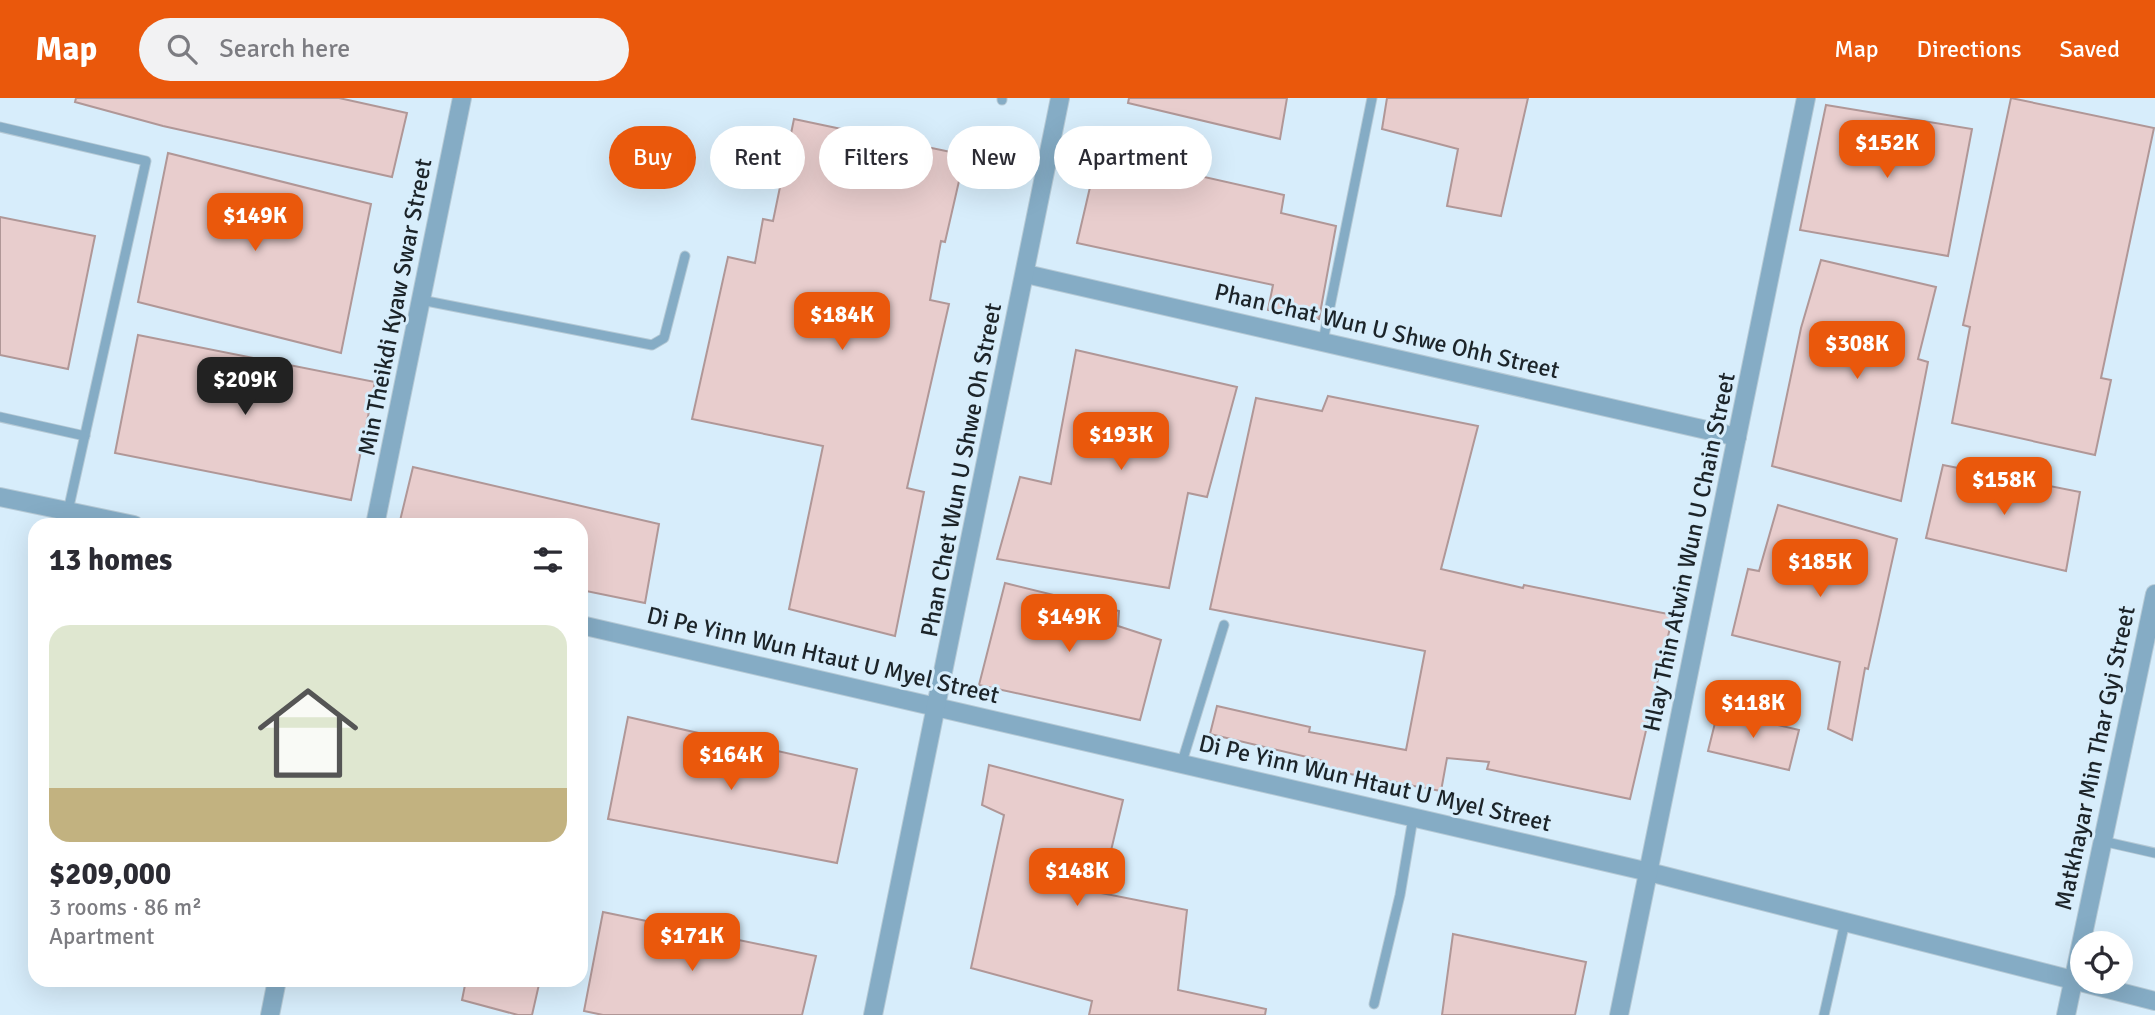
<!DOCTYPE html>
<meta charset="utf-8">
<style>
body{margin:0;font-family:Signika,sans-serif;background:#f2f2f3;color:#2b2b33;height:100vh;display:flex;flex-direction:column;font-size:26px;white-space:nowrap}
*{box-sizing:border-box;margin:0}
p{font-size:23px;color:#7c7c81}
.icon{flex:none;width:38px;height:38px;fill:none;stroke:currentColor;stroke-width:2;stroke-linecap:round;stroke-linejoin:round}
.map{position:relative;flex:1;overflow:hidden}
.side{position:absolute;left:28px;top:420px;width:560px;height:469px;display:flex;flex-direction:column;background:#fff;border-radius:21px;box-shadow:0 7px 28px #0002}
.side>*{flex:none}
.guide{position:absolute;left:609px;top:28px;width:665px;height:63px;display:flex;gap:14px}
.controls{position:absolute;left:2070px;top:833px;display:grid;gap:14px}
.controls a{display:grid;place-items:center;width:63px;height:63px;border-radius:50%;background:#fff;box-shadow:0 7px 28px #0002;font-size:35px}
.price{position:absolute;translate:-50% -60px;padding:0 16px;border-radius:14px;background:#ea580c;color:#fff;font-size:23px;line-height:46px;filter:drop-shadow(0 2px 4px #0008)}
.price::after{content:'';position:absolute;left:50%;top:42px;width:21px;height:16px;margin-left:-10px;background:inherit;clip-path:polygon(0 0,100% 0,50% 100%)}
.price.selected{background:#222;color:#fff}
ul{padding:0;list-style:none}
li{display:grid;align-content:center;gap:14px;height:371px;padding:0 21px}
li+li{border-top:2px solid #e1e1e2}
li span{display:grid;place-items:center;height:217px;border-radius:21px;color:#555}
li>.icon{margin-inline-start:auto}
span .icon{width:126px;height:126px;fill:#fffc;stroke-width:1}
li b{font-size:30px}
h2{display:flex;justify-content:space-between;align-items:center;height:84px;padding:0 21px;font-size:30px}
.chip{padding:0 24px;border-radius:32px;background:#fff;box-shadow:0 7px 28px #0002;font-size:24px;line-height:63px}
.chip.selected{background:#ea580c;color:#fff}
header{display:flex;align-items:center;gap:42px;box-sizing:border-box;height:98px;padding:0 35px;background:#ea580c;color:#fff}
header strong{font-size:33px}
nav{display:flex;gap:38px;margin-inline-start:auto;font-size:24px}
.search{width:490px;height:63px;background:#f2f2f3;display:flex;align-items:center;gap:18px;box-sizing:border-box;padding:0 24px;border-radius:38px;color:#7c7c81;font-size:26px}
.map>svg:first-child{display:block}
</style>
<header>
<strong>Map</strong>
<div class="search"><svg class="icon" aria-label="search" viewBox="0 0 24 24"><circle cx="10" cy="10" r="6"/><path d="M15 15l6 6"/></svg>Search here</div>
<nav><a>Map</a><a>Directions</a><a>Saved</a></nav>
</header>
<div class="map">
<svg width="2155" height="917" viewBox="0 0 2155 917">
<rect width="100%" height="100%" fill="#d7edfb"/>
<!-- building -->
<g fill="#e8cdcd" stroke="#b09797" stroke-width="2">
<polygon points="76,0 339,0 407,15 392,79 163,28 75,4"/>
<polygon points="1129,0 1287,0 1280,41 1128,5"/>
<polygon points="1387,0 1528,0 1501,118 1447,108 1458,51 1382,31"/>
<polygon points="2011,0 2154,30 2101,280 2111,282 2095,357 1952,325 1970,229 1963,227"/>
<polygon points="1826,7 1972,31 1948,158 1800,132"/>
<polygon points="794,21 965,57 945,144 941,143 930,202 949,206 907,390 924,394 895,538 789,511 823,348 692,321 728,159 755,165 763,121 773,123"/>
<polygon points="168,55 371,106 341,255 138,204"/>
<polygon points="1098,55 1284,97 1281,115 1336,128 1319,221 1268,212 1273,187 1077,145"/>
<polygon points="0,119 95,138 68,271 0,257"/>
<polygon points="1821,162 1936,189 1918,261 1928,264 1901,403 1772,368 1801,230"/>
<polygon points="138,237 375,284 351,402 115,355"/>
<polygon points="1076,252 1237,289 1207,399 1188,395 1169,490 997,461 1020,379 1051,386"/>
<polygon points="1328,298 1478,328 1441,471 1523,490 1524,487 1673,517 1630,701 1487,671 1489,664 1447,660 1441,693 1323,671 1324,663 1210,636 1217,608 1310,629 1309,634 1406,652 1425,553 1210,511 1256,300 1322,313"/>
<polygon points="1943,367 2080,394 2066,473 1926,440"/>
<polygon points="413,369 659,426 645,505 581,492 581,427 399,427"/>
<polygon points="1778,407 1897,441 1868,571 1865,570 1852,642 1828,631 1840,564 1732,537 1748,471 1759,473"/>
<polygon points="1005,485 1119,513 1118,528 1161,542 1140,622 979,587"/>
<polygon points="1718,613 1799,632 1789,672 1708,653"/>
<polygon points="628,619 857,671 837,765 608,721"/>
<polygon points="989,667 1123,702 1101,795 1187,812 1178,892 1266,911 1265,917 1089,917 1092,903 971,870 1004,717 982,707"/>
<polygon points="603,814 816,858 802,917 603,917 584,913"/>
<polygon points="1453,836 1586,864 1575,917 1442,917"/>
<polygon points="466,882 540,882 532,917 518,917 462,902"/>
</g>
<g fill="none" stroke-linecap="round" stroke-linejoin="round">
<defs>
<g id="service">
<polyline points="1002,2 1002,0"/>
<polyline points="0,29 146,63 68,413"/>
<polyline points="421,202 652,247 664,240 685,158"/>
<polyline points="1323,243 1372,0"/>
<polyline points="0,319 85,338"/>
<polyline points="1182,664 1224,527"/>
<polyline points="2102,743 2155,755"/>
<polyline points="1374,906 1400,797 1413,720"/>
<polyline points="1824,917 1845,824"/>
</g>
<g id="minor">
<polyline points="1026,176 1737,339"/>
<polyline points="0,399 134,427"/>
<polyline points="375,427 462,0"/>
<polyline points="581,527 1649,774 2155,903"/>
<polyline points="270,917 277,882"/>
<polyline points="873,917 1060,0"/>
<polyline points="1619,917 1806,0"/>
<polyline points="2066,917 2155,496"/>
</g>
</defs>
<!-- service casing -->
<use href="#service" stroke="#b5c9d5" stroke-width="11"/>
<!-- minor casing -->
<use href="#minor" stroke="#b5c9d5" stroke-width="20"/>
<!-- service -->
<use href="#service" stroke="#85acc5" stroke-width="9"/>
<!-- minor -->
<use href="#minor" stroke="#85acc5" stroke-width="18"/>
</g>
<g text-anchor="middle" stroke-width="6" stroke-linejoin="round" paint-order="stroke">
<!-- street labels -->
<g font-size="24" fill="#1c2429" stroke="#d7edfb">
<text transform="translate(395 209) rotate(-79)" y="8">Min Theikdi Kyaw Swar Street</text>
<text transform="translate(1387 233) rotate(13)" y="8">Phan Chat Wun U Shwe Ohh Street</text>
<text transform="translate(961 372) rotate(-79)" y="8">Phan Chet Wun U Shwe Oh Street</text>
<text transform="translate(1689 454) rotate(-78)" y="8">Hlay Thin Atwin Wun U Chain Street</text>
<text transform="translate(823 557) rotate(13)" y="8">Di Pe Yinn Wun Htaut U Myel Street</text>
<text transform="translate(2095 660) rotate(-78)" y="8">Matkhayar Min Thar Gyi Street</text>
<text transform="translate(1375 685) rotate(13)" y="8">Di Pe Yinn Wun Htaut U Myel Street</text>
</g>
</g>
</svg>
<div class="controls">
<a><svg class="icon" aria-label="locate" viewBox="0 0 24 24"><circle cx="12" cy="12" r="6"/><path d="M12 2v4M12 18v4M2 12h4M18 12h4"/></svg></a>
</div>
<b class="price" style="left:1887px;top:82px">$152K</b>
<b class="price" style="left:255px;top:155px">$149K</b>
<b class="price" style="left:842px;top:254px">$184K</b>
<b class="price" style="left:1857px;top:283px">$308K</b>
<b class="price selected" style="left:245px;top:319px">$209K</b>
<b class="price" style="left:1121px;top:374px">$193K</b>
<b class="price" style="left:2004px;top:419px">$158K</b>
<b class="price" style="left:1820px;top:501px">$185K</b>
<b class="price" style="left:1069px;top:556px">$149K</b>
<b class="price" style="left:1753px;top:642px">$118K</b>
<b class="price" style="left:731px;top:694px">$164K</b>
<b class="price" style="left:1077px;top:810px">$148K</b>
<b class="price" style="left:692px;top:875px">$171K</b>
<div class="guide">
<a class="chip selected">Buy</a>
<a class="chip">Rent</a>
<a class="chip">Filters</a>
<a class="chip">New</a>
<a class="chip">Apartment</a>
</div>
<section class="side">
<h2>13 homes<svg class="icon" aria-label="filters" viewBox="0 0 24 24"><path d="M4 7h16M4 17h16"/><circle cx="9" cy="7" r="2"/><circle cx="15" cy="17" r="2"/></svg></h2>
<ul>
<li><span style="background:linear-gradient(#dfe7d0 75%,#c2b280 0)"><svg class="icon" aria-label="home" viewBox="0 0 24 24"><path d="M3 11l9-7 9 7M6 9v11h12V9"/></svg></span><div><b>$209,000</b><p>3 rooms · 86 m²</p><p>Apartment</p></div></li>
</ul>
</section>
</div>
